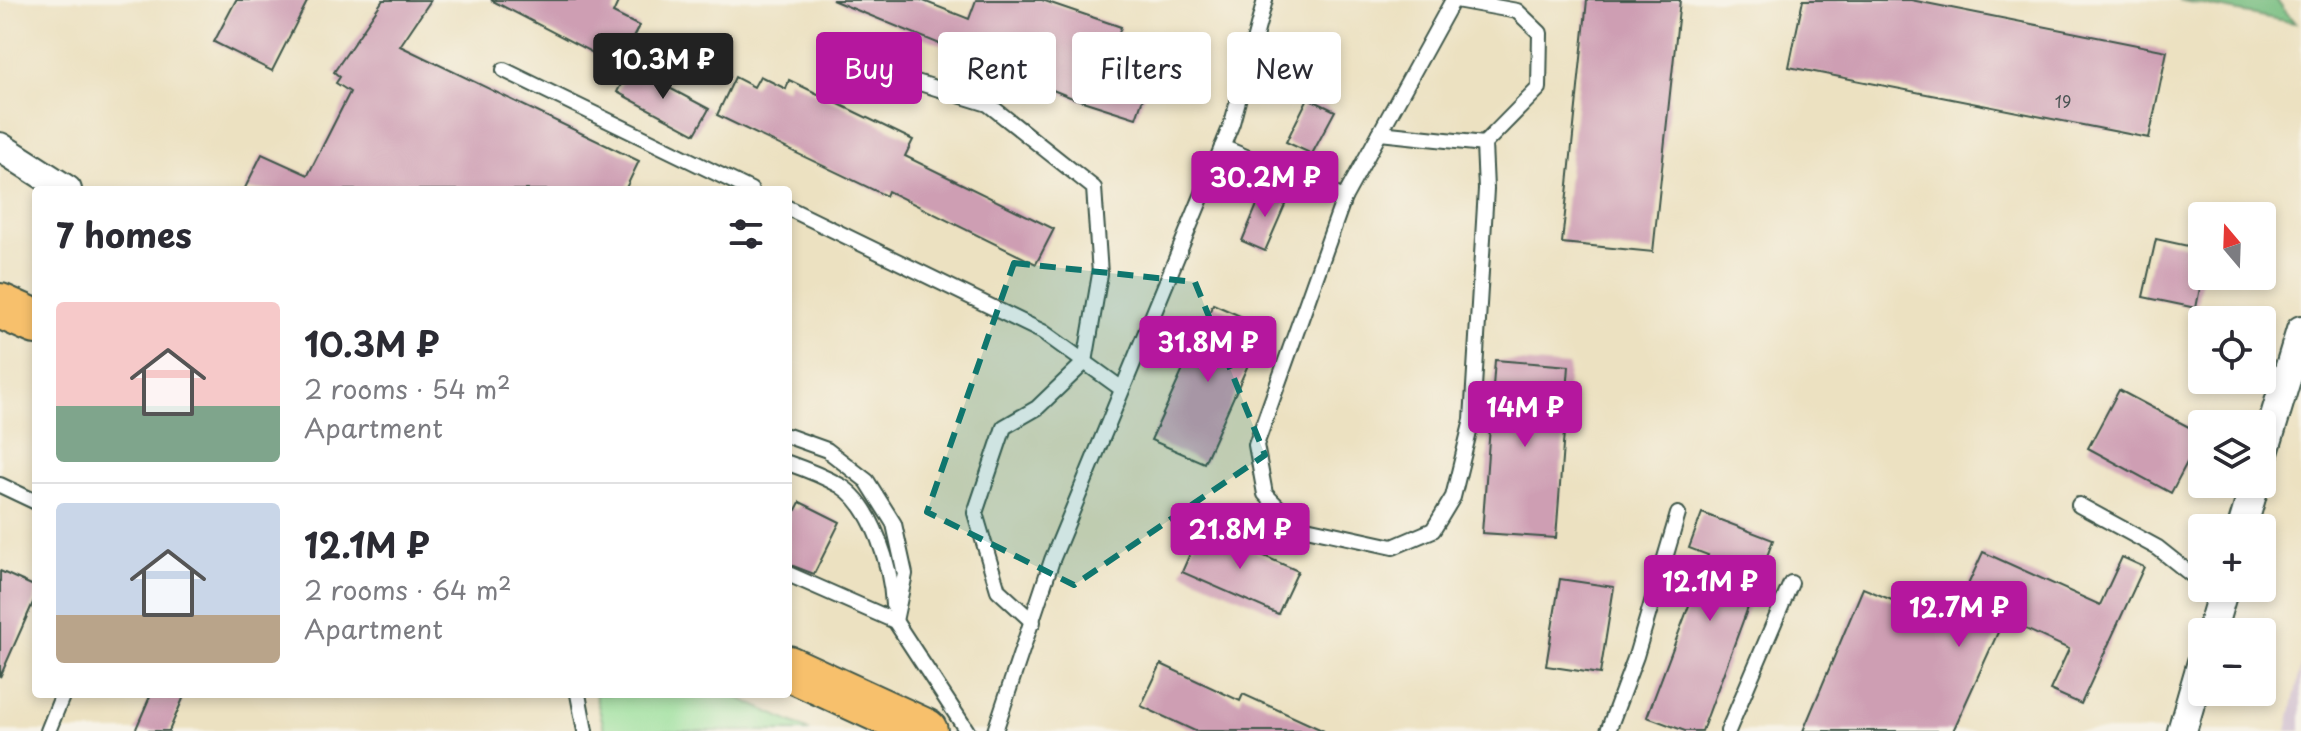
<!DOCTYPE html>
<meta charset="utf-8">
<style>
body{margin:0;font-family:"Playpen Sans",sans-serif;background:#f2f2f3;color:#2b2b33;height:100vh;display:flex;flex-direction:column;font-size:30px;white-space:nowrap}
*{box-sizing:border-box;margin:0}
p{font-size:26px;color:#7c7c81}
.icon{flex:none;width:44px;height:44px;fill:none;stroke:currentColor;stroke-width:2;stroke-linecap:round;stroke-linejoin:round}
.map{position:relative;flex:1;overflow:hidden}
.side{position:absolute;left:32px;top:186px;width:760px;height:512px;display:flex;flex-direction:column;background:#fff;border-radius:8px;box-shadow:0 4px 12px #0003}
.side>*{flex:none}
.banner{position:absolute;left:816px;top:32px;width:760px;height:72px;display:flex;gap:16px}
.needle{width:52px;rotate:341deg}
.tools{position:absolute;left:2188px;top:202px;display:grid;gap:16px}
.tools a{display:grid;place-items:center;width:88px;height:88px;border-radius:8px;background:#fff;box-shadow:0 4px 12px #0003;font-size:40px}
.price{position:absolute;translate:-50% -68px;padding:0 18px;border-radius:8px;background:#b5179e;color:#fff;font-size:26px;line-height:52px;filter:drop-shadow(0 2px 4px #0008)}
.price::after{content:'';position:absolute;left:50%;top:48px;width:24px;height:18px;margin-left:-12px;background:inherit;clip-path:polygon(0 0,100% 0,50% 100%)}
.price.current{background:#222;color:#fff}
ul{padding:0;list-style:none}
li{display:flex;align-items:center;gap:24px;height:200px;padding:0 24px}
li+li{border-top:2px solid #e1e1e2}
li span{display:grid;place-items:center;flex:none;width:224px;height:160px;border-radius:8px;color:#555}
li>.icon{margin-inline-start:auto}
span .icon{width:96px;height:96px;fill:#fffc;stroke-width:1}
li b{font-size:34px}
h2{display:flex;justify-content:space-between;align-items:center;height:96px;padding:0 24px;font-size:34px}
.chip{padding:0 28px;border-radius:8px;background:#fff;box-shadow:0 4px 12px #0003;font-size:28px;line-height:72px}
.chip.current{background:#b5179e;color:#fff}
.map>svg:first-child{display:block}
</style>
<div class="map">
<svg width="2301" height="731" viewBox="0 0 2301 731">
<rect width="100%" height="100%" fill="#f7f3e8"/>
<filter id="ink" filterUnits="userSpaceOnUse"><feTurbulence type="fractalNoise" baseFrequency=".0125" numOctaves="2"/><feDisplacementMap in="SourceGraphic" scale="16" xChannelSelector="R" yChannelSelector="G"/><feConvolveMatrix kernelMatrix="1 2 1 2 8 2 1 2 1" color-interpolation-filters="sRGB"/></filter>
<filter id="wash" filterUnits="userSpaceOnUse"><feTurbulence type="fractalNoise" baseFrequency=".006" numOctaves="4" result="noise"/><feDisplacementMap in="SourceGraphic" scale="32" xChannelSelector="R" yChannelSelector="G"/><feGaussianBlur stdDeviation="1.8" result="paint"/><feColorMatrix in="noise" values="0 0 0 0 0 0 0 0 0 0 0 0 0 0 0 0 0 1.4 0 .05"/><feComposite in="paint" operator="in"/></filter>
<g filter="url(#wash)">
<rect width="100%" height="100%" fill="#ece1c1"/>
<!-- industrial -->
<polygon fill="#cfbdcf" points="2301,665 2301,731 2287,731"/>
<!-- green -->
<polygon fill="#96df99" stroke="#5a8e66" stroke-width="2" points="595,694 730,694 810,731 605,731"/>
<!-- forest -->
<polygon fill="#78be81" stroke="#4c7e5a" stroke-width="2" points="2178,0 2276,0 2295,23"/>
<g id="blocks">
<!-- building -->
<g fill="#ce9eb3">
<polygon points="236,0 308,0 272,71 214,42"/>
<polygon points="383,0 431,0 400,46 639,161 625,190 244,190 262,154 308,175 350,92 336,83 340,77 334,72"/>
<polygon points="491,0 619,0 613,13 639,26 618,66"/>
<polygon points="832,0 921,0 969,19 976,0 1042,0 1121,27 1112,54 1154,67 1136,118 1070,97"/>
<polygon points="1587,0 1680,0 1653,252 1562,243"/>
<polygon points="1803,0 1911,0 2167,51 2149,138 1789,67"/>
<polygon points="630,67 709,109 695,134 617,92"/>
<polygon points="760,76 786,89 789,80 913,140 905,156 1054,229 1036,264 888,191 886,196 717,115 735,77 754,87"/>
<polygon points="1308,98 1335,111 1312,154 1286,142"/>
<polygon points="1264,188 1288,198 1265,251 1242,241"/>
<polygon points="2156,239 2202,249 2202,278 2196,308 2143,297"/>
<polygon points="1213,304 1265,327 1204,463 1151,440"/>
<polygon points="1495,360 1569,366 1556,538 1482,533"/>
<polygon points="2119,390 2202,434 2171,493 2088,448"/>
<polygon points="800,502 840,522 814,574 788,564 788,506 796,510"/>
<polygon points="1702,513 1773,540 1702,731 1685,731 1647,717 1708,555 1689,548"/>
<polygon points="1201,528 1298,571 1278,614 1182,572"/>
<polygon points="1983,552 2100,605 2122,557 2144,567 2081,704 2050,690 2069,649 2004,619 1953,731 1803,731 1863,588 1950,624"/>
<polygon points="0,571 36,587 36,596 0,677"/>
<polygon points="1560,579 1614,587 1600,674 1546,666"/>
<polygon points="1161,664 1240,701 1243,694 1324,731 1195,731 1141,706"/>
<polygon points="151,694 185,694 169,731 135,731"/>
</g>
</g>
</g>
<g filter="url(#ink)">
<use href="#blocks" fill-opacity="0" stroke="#3e5649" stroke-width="2"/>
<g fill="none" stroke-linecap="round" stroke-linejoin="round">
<defs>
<g id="service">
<polyline points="1453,0 1344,198 1256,445 1265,494 1297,526 1393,547 1433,530 1453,497 1472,420 1486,189 1484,144 1539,88 1540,33 1517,11 1456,0"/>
<polyline points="848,61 988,104 1094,188 1100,274 1085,362 1037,408 1004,427 975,513 998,590 1033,622"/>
<polyline points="504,70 751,190"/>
<polyline points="1380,133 1484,144"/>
<polyline points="1222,147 1344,198"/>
<polyline points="788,208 1043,332 1122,389"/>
<polyline points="788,436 827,450 867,481 894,524 905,574 895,621"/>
<path d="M 788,463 C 805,469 825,477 841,486 C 874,507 891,568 893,605"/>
<polyline points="0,485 36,502"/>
<polyline points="2079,505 2158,548 2202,583"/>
<polyline points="788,574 895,621 967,731"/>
<polyline points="578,694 585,731"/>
<polyline points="48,731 63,694"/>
<polyline points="995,731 1052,560 1232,123 1265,0"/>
<polyline points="1608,731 1636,656 1678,514"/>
<polyline points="1728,731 1791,583"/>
</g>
<g id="minor">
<polyline points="0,147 67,190"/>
<polyline points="2262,459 2301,330"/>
<polyline points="2242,528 2255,484"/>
<polyline points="2211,632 2224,588"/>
<polyline points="2182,731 2202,662"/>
</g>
<g id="primary">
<polyline points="0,306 36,322"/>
<polyline points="788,668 925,731"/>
</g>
</defs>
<!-- service casing -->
<use href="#service" stroke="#3e5649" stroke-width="18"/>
<!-- minor casing -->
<use href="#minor" stroke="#3e5649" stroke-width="32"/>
<!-- primary casing -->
<use href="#primary" stroke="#3e5649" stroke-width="48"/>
<!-- service -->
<use href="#service" stroke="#fff" stroke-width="14"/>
<!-- minor -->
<use href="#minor" stroke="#fff" stroke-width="28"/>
<!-- primary -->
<use href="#primary" stroke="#f7c06c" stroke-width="44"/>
</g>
</g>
<!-- marked area -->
<path fill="#0f766e" fill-opacity="0.2" stroke="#0f766e" stroke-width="6" stroke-dasharray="16 10" stroke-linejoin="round" d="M 1014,263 L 1195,282 L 1265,455 L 1074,585 L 927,512 Z"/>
<g text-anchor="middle" stroke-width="6" stroke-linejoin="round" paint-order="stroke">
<!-- number labels -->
<g font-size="16" fill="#4b5554">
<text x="2063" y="108">19</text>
</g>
</g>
</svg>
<div class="tools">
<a><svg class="needle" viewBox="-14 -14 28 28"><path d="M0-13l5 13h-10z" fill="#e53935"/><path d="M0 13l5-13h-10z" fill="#7c7c81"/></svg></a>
<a><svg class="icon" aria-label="locate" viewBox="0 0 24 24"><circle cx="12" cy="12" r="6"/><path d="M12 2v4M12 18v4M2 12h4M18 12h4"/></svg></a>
<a><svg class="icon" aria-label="layers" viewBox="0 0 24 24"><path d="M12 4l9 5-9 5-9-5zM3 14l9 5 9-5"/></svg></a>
<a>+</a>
<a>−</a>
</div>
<b class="price current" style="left:663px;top:101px">10.3M ₽</b>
<b class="price" style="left:1265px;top:219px">30.2M ₽</b>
<b class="price" style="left:1208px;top:384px">31.8M ₽</b>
<b class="price" style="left:1525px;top:449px">14M ₽</b>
<b class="price" style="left:1240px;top:571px">21.8M ₽</b>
<b class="price" style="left:1710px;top:623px">12.1M ₽</b>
<b class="price" style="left:1959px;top:649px">12.7M ₽</b>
<div class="banner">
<a class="chip current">Buy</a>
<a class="chip">Rent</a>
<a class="chip">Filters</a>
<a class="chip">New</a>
</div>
<section class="side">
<h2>7 homes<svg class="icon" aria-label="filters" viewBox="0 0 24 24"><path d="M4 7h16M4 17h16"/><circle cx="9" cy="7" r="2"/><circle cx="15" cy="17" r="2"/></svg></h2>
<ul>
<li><span style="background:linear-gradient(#f6c9c9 65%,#7fa58c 0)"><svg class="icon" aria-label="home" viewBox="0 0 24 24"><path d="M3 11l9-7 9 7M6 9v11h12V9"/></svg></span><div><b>10.3M ₽</b><p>2 rooms · 54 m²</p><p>Apartment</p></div></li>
<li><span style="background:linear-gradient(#c9d6e8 70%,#b9a48a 0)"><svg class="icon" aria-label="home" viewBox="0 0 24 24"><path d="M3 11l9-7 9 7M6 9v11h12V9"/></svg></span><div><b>12.1M ₽</b><p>2 rooms · 64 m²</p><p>Apartment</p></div></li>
</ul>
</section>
</div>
